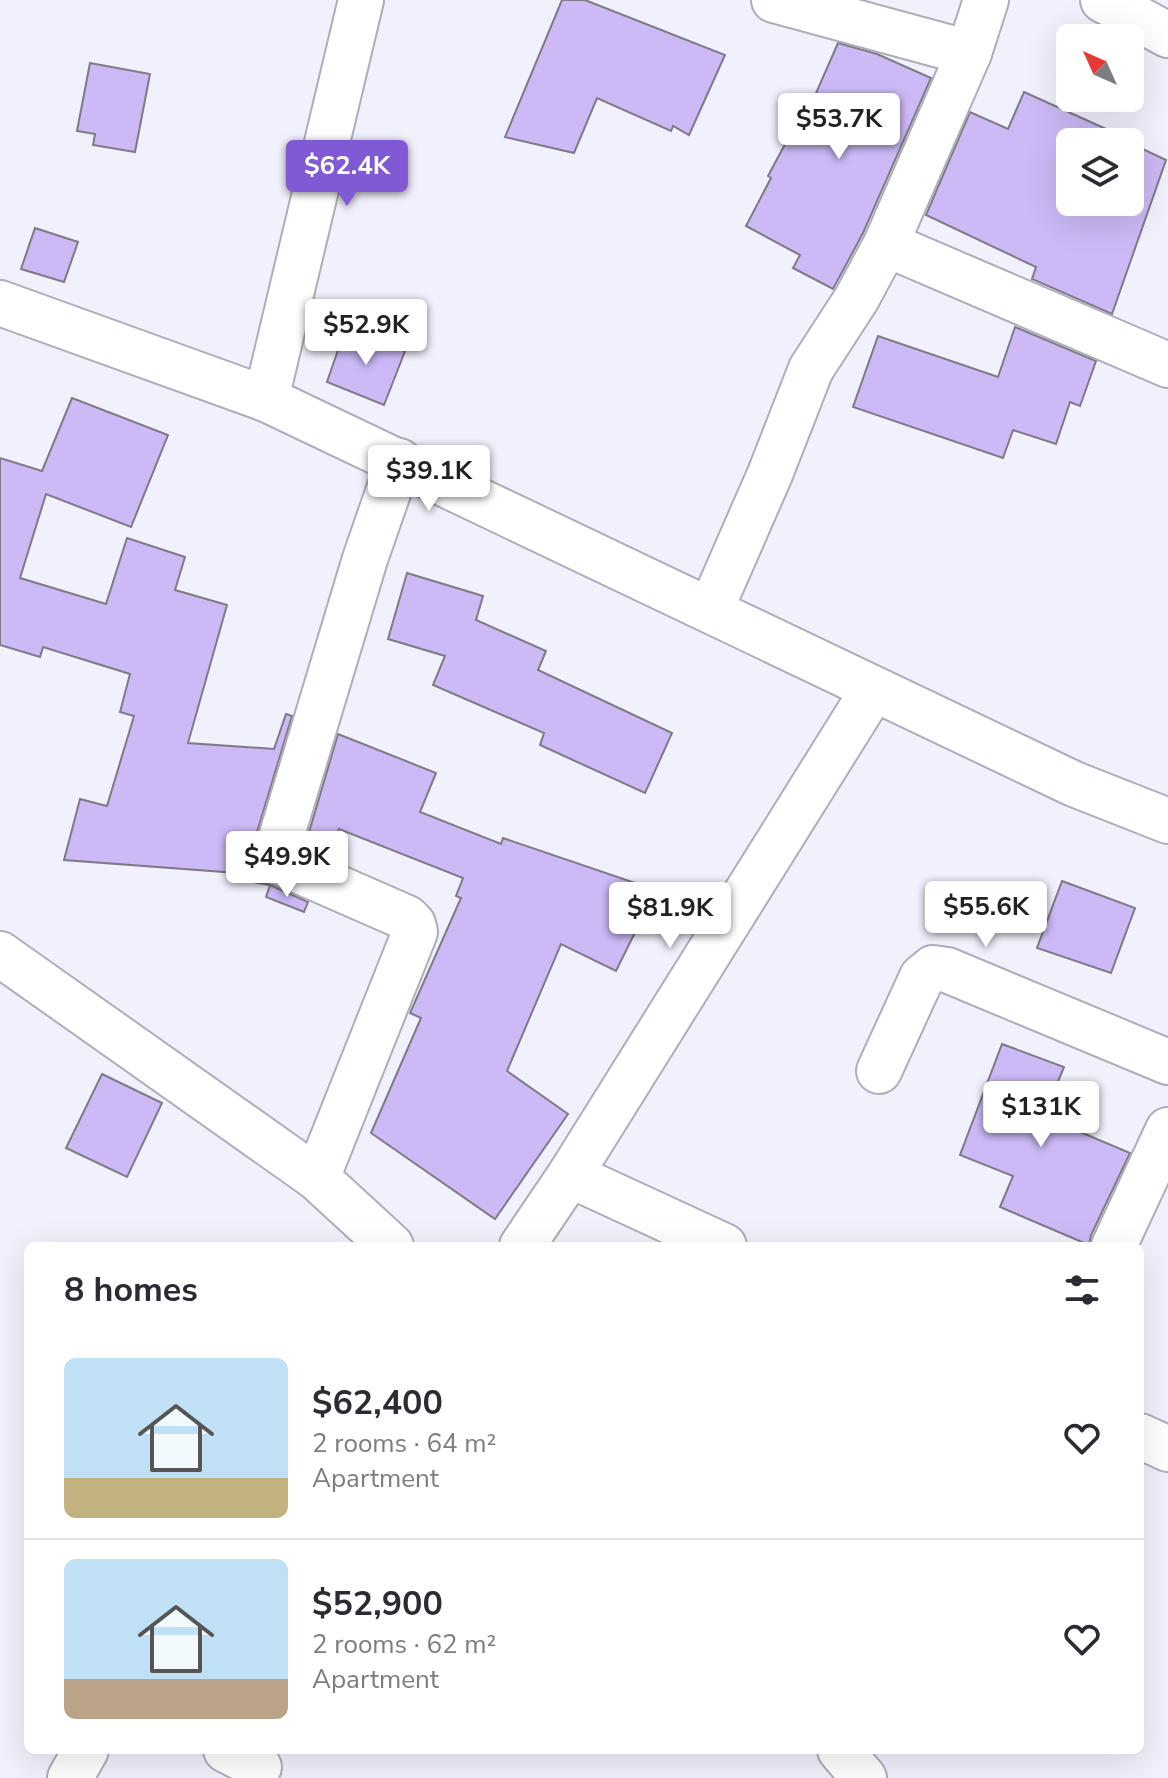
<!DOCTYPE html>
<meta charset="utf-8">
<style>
body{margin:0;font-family:"Nunito Sans",sans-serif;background:#f2f2f3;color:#2b2b33;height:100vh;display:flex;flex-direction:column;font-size:30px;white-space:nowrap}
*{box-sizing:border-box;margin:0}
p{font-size:26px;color:#7c7c81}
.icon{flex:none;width:44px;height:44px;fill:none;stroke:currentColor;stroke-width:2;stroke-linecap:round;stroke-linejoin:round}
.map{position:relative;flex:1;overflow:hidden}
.panel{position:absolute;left:24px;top:1242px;width:1120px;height:512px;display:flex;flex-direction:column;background:#fff;border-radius:12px;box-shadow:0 8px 32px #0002}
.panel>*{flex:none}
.needle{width:52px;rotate:315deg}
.fabs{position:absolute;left:1056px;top:24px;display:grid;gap:16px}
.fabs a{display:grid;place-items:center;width:88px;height:88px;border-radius:12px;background:#fff;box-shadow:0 8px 32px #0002;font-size:40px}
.price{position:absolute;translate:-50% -68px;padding:0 18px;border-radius:8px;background:#fff;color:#222;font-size:26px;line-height:52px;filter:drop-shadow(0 2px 4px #0008)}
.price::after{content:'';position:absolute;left:50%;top:48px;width:24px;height:18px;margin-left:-12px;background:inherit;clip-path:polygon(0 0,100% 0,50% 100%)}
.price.active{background:#805ad4;color:#fff}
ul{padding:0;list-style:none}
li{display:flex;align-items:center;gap:24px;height:200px;padding:0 40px}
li+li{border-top:2px solid #e1e1e2}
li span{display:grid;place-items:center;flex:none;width:224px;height:160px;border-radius:12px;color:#555}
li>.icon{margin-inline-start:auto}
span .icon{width:96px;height:96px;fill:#fffc;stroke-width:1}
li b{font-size:34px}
h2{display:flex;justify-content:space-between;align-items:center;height:96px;padding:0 40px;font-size:34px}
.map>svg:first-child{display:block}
</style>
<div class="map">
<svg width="1168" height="1778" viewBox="0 0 1168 1778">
<rect width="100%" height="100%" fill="#f1f0fd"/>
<!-- building -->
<g fill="#ccb9f6" stroke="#7e7b85" stroke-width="2" fill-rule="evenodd">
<polygon points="562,0 585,0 725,55 689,135 673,126 671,131 597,98 574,153 505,137"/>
<polygon points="838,43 877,54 931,78 863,233 833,289 793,268 800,255 746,226 771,178 768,176 806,105 810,107"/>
<polygon points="90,63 150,74 135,152 93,145 95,134 77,131"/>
<path d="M 1024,92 L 1133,141 L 1132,144 L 1166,160 L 1112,314 L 1032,279 L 1036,267 L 926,215 L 970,112 L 1008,129 ZM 1070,142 L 1130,142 L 1130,202 L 1070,202 Z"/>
<polygon points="35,228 78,242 64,282 21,269"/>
<polygon points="1015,327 1096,361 1080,406 1070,402 1056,444 1013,430 1003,458 853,407 878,336 998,377"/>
<polygon points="345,330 405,351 384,405 327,382"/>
<polygon points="72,398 168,435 131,527 46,494 20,578 106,604 127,538 185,557 175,590 227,605 188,743 274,749 286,714 292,716 251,852 251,865 257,876 270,885 236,879 237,873 64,860 80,799 107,806 134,716 120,712 130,674 43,647 40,657 0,645 0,458 42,471"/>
<polygon points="407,573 483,596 476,620 546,651 538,670 672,733 645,793 540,745 544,733 433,685 445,656 388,639"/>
<polygon points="338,734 436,773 420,812 501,844 503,838 656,890 616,971 561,944 507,1071 568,1114 495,1219 371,1133 421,1018 410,1013 461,898 456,896 463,878 339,829 328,856 305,846"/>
<polygon points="1062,881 1135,908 1111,973 1037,948"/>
<polygon points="270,885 308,902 304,912 266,897"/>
<polygon points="1002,1044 1064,1067 1052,1096 1056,1098 1047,1118 1130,1153 1091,1235 1089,1245 1000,1207 1013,1176 960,1155"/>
<polygon points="102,1074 162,1103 127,1177 66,1148"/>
</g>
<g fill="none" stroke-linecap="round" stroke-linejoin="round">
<defs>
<g id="street">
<polyline points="774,0 969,53"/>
<polyline points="1103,0 1168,35"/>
<polyline points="886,244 1168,365"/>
<polyline points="0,303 266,399 1074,784 1168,821"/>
<polyline points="266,399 361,0"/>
<polyline points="711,609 770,474 811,369 857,298 886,244 969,53 986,0"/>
<polyline points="0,954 317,1178 391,1246"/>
<polyline points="879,1071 922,977 933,968 947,970 1168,1062"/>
<polyline points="570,1175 724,1246"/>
<polyline points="317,1178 415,932 413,924 407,918 279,862 275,858 365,559 399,461"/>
<polyline points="522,1246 570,1175 873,690"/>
<polyline points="1114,1246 1168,1130"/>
<polyline points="1140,1436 1168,1449"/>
<polyline points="226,1750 259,1767"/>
<polyline points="840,1750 864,1778"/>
<polyline points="70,1778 86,1750"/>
</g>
</defs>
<!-- street casing -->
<use href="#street" stroke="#aeaeba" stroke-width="48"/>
<!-- street -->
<use href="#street" stroke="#fff" stroke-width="44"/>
</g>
</svg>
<div class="fabs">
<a><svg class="needle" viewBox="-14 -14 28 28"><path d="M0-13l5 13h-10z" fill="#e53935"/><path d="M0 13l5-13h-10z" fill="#7c7c81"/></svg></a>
<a><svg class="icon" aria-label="layers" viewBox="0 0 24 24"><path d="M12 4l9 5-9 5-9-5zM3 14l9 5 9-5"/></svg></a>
</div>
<b class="price" style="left:839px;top:161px">$53.7K</b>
<b class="price active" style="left:347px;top:208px">$62.4K</b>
<b class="price" style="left:366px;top:367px">$52.9K</b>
<b class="price" style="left:429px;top:513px">$39.1K</b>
<b class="price" style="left:287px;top:899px">$49.9K</b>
<b class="price" style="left:986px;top:949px">$55.6K</b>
<b class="price" style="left:670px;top:950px">$81.9K</b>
<b class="price" style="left:1041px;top:1149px">$131K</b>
<section class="panel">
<h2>8 homes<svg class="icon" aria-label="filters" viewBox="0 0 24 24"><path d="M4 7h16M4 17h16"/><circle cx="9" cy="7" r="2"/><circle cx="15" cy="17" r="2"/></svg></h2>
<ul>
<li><span style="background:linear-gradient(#bfe0f5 75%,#c2b280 0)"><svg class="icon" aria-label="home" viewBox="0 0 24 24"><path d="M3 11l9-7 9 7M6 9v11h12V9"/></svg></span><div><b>$62,400</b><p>2 rooms · 64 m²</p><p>Apartment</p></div><svg class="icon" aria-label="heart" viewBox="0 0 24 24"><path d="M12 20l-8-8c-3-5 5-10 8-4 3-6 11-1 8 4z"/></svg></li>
<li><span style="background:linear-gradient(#bfe0f5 75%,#b9a48a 0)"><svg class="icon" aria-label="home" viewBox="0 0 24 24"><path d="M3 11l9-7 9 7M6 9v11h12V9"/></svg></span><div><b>$52,900</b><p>2 rooms · 62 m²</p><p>Apartment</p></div><svg class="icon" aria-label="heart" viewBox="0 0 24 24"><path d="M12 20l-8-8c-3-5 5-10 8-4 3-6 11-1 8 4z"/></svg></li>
</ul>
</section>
</div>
